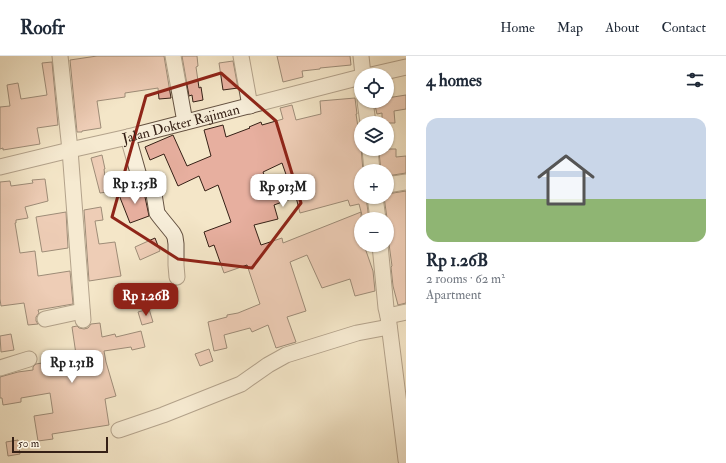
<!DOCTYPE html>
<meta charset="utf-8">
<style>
body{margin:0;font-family:"IM FELL Double Pica",serif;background:#f6f6f7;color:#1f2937;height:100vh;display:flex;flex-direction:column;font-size:15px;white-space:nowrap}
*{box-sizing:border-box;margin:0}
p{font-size:13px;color:#747a83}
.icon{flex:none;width:22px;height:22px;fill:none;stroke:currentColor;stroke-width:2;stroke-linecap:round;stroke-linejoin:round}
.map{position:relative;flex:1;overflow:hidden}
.details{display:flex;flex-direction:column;background:#fff;width:320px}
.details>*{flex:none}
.controls{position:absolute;left:354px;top:12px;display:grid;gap:8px}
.controls a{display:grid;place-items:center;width:40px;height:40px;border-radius:50%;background:#fff;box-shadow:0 1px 3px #0004;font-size:20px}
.scale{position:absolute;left:12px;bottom:10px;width:96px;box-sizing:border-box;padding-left:4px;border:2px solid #352016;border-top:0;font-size:11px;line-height:14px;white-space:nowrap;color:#352016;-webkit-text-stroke:3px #f8efdb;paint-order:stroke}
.price{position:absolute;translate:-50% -34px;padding:0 9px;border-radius:8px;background:#fff;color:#222;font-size:13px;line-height:26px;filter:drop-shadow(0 1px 2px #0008)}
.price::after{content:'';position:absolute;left:50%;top:24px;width:12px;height:9px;margin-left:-6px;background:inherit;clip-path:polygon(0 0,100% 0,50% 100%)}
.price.current{background:#8f2418;color:#fff}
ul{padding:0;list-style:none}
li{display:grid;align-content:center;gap:8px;height:212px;padding:0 20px}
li+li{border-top:1px solid #e0e1e3}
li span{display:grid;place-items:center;height:124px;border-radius:12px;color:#555}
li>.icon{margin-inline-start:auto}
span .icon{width:72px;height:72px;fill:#fffc;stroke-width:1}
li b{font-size:17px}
h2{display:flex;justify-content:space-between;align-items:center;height:48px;padding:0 20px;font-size:17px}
header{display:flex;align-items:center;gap:24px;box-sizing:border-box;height:56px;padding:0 20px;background:#fff;border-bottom:1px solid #e0e1e3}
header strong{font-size:19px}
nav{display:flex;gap:22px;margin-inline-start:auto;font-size:14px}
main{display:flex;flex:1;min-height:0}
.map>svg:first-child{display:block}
</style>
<header>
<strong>Roofr</strong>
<nav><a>Home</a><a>Map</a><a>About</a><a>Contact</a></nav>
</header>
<main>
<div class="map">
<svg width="406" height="407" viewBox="0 0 406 407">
<rect width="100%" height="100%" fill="#f4e6c8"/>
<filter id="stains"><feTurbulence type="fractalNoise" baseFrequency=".005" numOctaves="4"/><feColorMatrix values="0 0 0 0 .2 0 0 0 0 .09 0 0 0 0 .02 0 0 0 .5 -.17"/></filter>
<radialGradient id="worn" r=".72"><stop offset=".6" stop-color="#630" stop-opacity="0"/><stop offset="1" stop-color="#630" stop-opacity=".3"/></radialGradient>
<!-- building -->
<g fill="#e7af9f" stroke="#352016" fill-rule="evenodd">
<polygon points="97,0 164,0 171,42 159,43 158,32 125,37 125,41 97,45 101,72 82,75 82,76 77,76 70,4"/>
<polygon points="182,0 197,0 198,10 196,11 199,32 201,31 203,44 193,46 192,39 189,40"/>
<polygon points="277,0 350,0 351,9 320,12 320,13 302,15 303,21 283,26"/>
<polygon points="233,5 238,32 223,34 219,7"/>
<polygon points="52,6 58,69 37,72 40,88 3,94 3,92 0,93 0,51 10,50 7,29 18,27 21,43 47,39 42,7"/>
<polygon points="406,39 406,53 394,55 395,67 382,67 382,57 377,58 374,45 387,45 387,42"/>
<path d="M 355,42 L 357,58 L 356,58 L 361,91 L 363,115 L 361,115 L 361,141 L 366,141 L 369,163 L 363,163 L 359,148 L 350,150 L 348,144 L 300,157 L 296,141 L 274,149 L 278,163 L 254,169 L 261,189 L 282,182 L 283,187 L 361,156 L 361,189 L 364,189 L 373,215 L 375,235 L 355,240 L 350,223 L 322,232 L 307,199 L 290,206 L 306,255 L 287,261 L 296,286 L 276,292 L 268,269 L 252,276 L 250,272 L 224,279 L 227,292 L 214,295 L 208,266 L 227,261 L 227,259 L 238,257 L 260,248 L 247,209 L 224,217 L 214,189 L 209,191 L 204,176 L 231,166 L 218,129 L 205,135 L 199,120 L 178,130 L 164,98 L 150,104 L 145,91 L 173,79 L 187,110 L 211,100 L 204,74 L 223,69 L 226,81 L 250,72 L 249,71 L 261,66 L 262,69 L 283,63 L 280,52 L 292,49 L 296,64 L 321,58 L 320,45 ZM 282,107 L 289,127 L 270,134 L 263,116 Z"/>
<polygon points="384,93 396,93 396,101 406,100 406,117 387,120 387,115 381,115 379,96 384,96"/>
<polygon points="102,99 105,113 104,113 107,136 100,137 91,102"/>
<polygon points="45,123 48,145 25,151 28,162 16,164 16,167 15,167 20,197 35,195 38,220 70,215 73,248 38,254 39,257 36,261 36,265 38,268 28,269 24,247 1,250 0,243 0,126 10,125 11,130 33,127 32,124"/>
<polygon points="138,132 144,138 145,141 149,160 130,167 119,139"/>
<polygon points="406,135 406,247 398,249 393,230 391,211 392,210 389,188 387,183 387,162 384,141 387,141 387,138"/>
<polygon points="101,151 103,164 95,165 99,188 115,186 121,220 89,225 84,154"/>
<polygon points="66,156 68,192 42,196 36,161"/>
<polygon points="155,182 160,195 140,204 135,191"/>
<polygon points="149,253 153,266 142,269 138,256"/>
<polygon points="100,267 102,281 115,278 116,281 141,275 145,291 132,294 131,291 104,295 106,306 116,340 105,343 109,369 52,378 53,383 38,385 34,360 53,357 50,337 21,342 21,346 3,349 2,342 0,342 0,321 18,316 33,314 33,311 36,308 54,305 55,315 78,312 72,271 77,270 79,272 84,273 88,272 91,268"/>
<polygon points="11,278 14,294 1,296 0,280"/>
<polygon points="209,293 213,305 200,310 195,298"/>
<polygon points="18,384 20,398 8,400 6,386"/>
</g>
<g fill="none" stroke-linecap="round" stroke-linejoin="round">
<defs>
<g id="minor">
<polyline points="60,0 70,94 83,264"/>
<polyline points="173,0 185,66"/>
<polyline points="241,0 250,50"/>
<polyline points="361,0 363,19"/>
<polyline points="371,19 406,11"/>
<polyline points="365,45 368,67"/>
<polyline points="128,81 139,120 152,133 154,138 157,157 160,161 173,177 175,181 176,188 176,209 177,221"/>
<polyline points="370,93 372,115"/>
<path id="s1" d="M 0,111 L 70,94 L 128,81 L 361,21"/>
<polyline points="387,129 406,126"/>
<polyline points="375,141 378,163"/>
<polyline points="380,189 386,252 388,260 406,256"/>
<polyline points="388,260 406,404"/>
<polyline points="45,263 82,255"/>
<polyline points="0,312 29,303"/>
<polyline points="119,374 163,359 241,328 268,309 286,299 357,277 389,271"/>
</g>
</defs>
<!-- minor casing -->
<use href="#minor" stroke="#655242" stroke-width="17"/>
<!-- minor -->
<use href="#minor" stroke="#f8efdb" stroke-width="15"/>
</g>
<!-- marked area -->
<path d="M0 0H406V407H0ZM 221,17 L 276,65 L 301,147 L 252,212 L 178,203 L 112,161 L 146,40 Z" fill="#f4e6c8" fill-opacity=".55" fill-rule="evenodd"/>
<path fill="none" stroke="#8f2418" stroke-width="3" stroke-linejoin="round" d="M 221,17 L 276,65 L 301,147 L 252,212 L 178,203 L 112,161 L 146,40 Z"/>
<g text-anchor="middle" stroke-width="3" stroke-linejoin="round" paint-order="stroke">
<!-- street labels -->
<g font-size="14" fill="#352016" stroke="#f8efdb">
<text dy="5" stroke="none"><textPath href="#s1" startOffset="186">Jalan Dokter Rajiman</textPath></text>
</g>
</g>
<rect width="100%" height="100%" filter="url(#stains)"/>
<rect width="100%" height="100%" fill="url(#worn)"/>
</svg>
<div class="controls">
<a><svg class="icon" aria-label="locate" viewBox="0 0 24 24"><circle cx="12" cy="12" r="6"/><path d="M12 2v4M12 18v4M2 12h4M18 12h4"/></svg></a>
<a><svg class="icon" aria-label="layers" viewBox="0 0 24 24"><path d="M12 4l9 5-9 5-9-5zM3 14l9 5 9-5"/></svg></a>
<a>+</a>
<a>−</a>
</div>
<div class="scale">50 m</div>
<b class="price" style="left:135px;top:149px">Rp 1.35B</b>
<b class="price" style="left:283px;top:152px">Rp 913M</b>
<b class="price current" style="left:146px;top:261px">Rp 1.26B</b>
<b class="price" style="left:72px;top:328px">Rp 1.31B</b>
</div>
<section class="details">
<h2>4 homes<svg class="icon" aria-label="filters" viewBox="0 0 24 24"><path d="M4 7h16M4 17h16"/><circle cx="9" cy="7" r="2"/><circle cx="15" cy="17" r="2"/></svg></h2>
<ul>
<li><span style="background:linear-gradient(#c9d6e8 65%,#8fb573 0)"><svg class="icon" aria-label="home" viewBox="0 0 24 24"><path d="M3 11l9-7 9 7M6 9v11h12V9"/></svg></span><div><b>Rp 1.26B</b><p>2 rooms · 62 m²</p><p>Apartment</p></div></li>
</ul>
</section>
</main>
